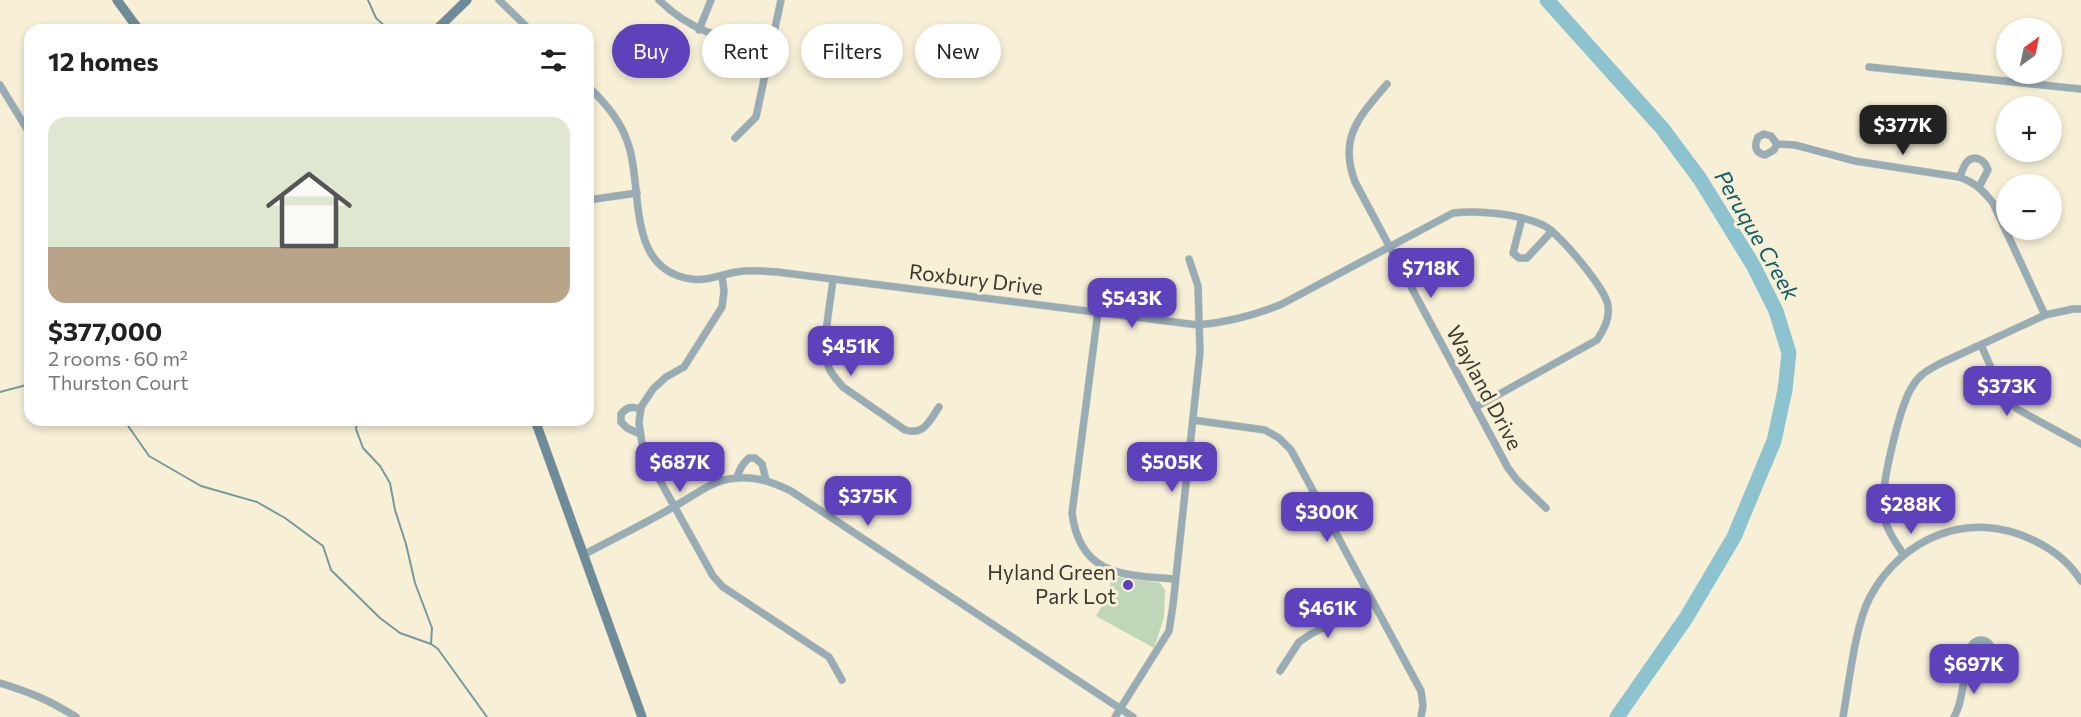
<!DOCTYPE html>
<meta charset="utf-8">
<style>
body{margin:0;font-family:Commissioner,sans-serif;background:#f2f2f2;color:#222;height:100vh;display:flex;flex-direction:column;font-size:22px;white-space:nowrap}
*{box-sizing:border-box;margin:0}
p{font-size:20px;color:#767676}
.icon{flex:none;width:33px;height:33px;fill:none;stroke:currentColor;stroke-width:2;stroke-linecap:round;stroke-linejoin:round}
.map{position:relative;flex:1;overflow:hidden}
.drawer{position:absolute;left:24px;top:24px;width:570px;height:402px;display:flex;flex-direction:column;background:#fff;border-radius:18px;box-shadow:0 3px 9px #0003}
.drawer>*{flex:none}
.banner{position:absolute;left:612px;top:24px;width:570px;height:54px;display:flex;gap:12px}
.needle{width:39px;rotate:33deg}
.buttons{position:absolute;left:1996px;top:18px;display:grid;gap:12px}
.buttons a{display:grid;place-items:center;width:66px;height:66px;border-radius:50%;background:#fff;box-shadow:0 3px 9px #0003;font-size:30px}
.price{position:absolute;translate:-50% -51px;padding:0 14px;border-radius:12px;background:#5d42bb;color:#fff;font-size:20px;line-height:39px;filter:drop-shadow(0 2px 3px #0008)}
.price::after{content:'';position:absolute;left:50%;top:36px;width:18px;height:14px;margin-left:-9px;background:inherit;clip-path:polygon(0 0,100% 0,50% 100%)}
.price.current{background:#222;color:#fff}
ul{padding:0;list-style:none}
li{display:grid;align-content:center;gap:12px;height:318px;padding:0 24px}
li+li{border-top:2px solid #e0e0e0}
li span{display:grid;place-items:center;height:186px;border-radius:18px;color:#555}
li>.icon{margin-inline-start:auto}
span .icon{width:108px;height:108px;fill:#fffc;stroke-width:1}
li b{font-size:26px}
h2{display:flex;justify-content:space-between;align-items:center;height:72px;padding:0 24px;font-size:26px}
.chip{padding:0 21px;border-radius:27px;background:#fff;box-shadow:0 3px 9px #0003;font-size:21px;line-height:54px}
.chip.current{background:#5d42bb;color:#fff}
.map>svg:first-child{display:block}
</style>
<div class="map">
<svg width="2081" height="717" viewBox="0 0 2081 717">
<rect width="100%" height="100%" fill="#f7f0d7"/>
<!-- green -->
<polygon fill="#bfd6b8" points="1111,576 1160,583 1165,590 1164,617 1154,648 1096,616 1109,593"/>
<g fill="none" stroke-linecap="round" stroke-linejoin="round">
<!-- stream -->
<g stroke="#749a9e" stroke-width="2">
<polyline points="368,0 376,18 389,30"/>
<polyline points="0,392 30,384"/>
<polyline points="124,420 149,456 201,486 257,502 285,518 323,546 331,570 380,618 400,633 431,644 438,649 487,717"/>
<polyline points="357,420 356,429 363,448 380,466 390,483 395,510 406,544 415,583 432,628 431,644"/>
</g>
<!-- river -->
<polyline stroke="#8cc3ce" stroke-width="15" points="1547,0 1662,128 1700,179 1753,265 1776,311 1789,353 1785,390 1774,441 1734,537 1686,618 1617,717"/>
<defs>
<g id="street">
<polyline points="499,0 530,30"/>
<path d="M 659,0 C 695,35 725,38 771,48"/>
<polyline points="699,30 711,0"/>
<polyline points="1869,67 2081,89"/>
<path d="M 1387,84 C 1360,116 1338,137 1355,182 L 1508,468 L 1517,480 L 1546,508"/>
<polyline points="0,85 30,134"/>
<path d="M 588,86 C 607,105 623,123 630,150 C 642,195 628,270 691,279 C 710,282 726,272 744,271 C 755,270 766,271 777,272 L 1198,325 C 1229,322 1253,316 1282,304 L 1453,213 C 1479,210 1520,214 1543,225 C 1559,233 1607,290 1608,306 C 1610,319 1604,330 1597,340 L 1476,407"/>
<polyline points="735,138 756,117 781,0"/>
<path d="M 1777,144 L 1774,150 L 1765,155 C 1755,153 1754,146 1758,137 L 1764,134 L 1771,136 L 1777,144 L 1795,145 L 1855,161 L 1959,177 C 1974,182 1983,190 1993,203 L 2045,315"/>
<path d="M 1959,177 C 1962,173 1963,167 1966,163 C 1974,153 1985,160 1988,170 L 1979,187"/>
<polyline points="588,200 637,193"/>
<polyline points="1522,218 1513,253 1519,258 1527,258 1552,231"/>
<polyline points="722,276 724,291 722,307 684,367 666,377 653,389 641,407 639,423 643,450 713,576 723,587 829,657 842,680"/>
<path d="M 833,279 C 831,302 820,348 829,368 C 832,375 838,381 843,387 L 905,430 C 924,436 930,420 939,407"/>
<path d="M 1098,312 L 1072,513 C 1080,576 1123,575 1175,579"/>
<polyline points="1981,345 1997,381 2017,409 2081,444"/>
<polyline points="1193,420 1265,430 1279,438 1291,450 1421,691 1423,706 1421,717"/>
<path d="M 640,434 L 627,428 L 621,422 L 621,414 C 627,407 631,406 641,409"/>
<path d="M 737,478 C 739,469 742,464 749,458 L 755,458 L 762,464 L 766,480"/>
<path d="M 585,554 C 615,538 646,523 675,506 C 692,497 710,482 729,479 C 753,475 770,481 791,491 L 1133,717"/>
<path d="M 1904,555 C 1894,540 1884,526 1883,509 C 1881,486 1900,402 1914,384 C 1920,374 1930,369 1939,364 L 2045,315 L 2073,309 L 2081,309"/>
<circle cx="1981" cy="651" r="11"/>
<polyline points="1280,671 1299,642 1311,634 1373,602"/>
<path d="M 0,683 C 30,692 49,700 76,717"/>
<polyline points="1115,717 1169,631 1173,605 1200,352 1198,286 1189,259"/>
<path d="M 1843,717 C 1849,684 1855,625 1870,597 C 1902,537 1970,509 2033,540 C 2052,549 2070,563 2081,581"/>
<path d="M 1954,717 C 1965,699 1960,675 1974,658"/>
</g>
<g id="secondary">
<polyline points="117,0 139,30"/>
<polyline points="436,30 467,0"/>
<polyline points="535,420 642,717"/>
</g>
</defs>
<!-- street casing -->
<use href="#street" stroke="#d2cbb5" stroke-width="8"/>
<!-- secondary casing -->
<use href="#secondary" stroke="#d2cbb5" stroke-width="10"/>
<!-- street -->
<use href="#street" stroke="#98acb5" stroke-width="7"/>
<!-- secondary -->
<use href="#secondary" stroke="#6d8b98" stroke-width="9"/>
</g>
<!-- markers -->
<circle fill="#5d42bb" stroke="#f7f0d7" stroke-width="2" cx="1128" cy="585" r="6"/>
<g text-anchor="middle" stroke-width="6" stroke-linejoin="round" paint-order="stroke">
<!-- street labels -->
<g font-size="21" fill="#3c392f" stroke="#f7f0d7">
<text transform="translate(976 280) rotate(7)" y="7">Roxbury Drive</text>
<text transform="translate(1484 388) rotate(62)" y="7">Wayland Drive</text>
</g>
<!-- poi labels -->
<g font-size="21" fill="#3c392f" stroke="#f7f0d7" text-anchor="end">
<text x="1116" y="580">Hyland Green<tspan x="1116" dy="24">Park Lot</tspan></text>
</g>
<!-- water labels -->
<g font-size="22" font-style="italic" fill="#115c69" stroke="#f7f0d7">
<text transform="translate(1757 235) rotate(60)" y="8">Peruque Creek</text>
</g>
</g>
</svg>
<div class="buttons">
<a><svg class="needle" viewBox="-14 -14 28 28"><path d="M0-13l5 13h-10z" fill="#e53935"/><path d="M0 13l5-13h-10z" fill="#767676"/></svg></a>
<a>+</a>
<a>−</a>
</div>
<b class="price current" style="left:1903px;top:156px">$377K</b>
<b class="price" style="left:1431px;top:299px">$718K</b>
<b class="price" style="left:1132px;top:329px">$543K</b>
<b class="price" style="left:851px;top:377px">$451K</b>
<b class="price" style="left:2007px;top:417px">$373K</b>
<b class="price" style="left:680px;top:493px">$687K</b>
<b class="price" style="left:1172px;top:493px">$505K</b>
<b class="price" style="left:868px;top:527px">$375K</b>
<b class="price" style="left:1911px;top:535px">$288K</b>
<b class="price" style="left:1327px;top:543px">$300K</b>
<b class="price" style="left:1328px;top:639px">$461K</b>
<b class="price" style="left:1974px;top:695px">$697K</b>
<div class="banner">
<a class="chip current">Buy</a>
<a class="chip">Rent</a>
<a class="chip">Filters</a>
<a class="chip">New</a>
</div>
<section class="drawer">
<h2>12 homes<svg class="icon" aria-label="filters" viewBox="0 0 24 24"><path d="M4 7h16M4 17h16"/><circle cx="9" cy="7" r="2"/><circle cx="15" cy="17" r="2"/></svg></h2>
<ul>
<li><span style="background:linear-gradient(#dfe7d0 70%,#b9a48a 0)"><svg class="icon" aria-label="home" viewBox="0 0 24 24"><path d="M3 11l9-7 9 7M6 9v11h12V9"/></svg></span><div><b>$377,000</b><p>2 rooms · 60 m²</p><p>Thurston Court</p></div></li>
</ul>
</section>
</div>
